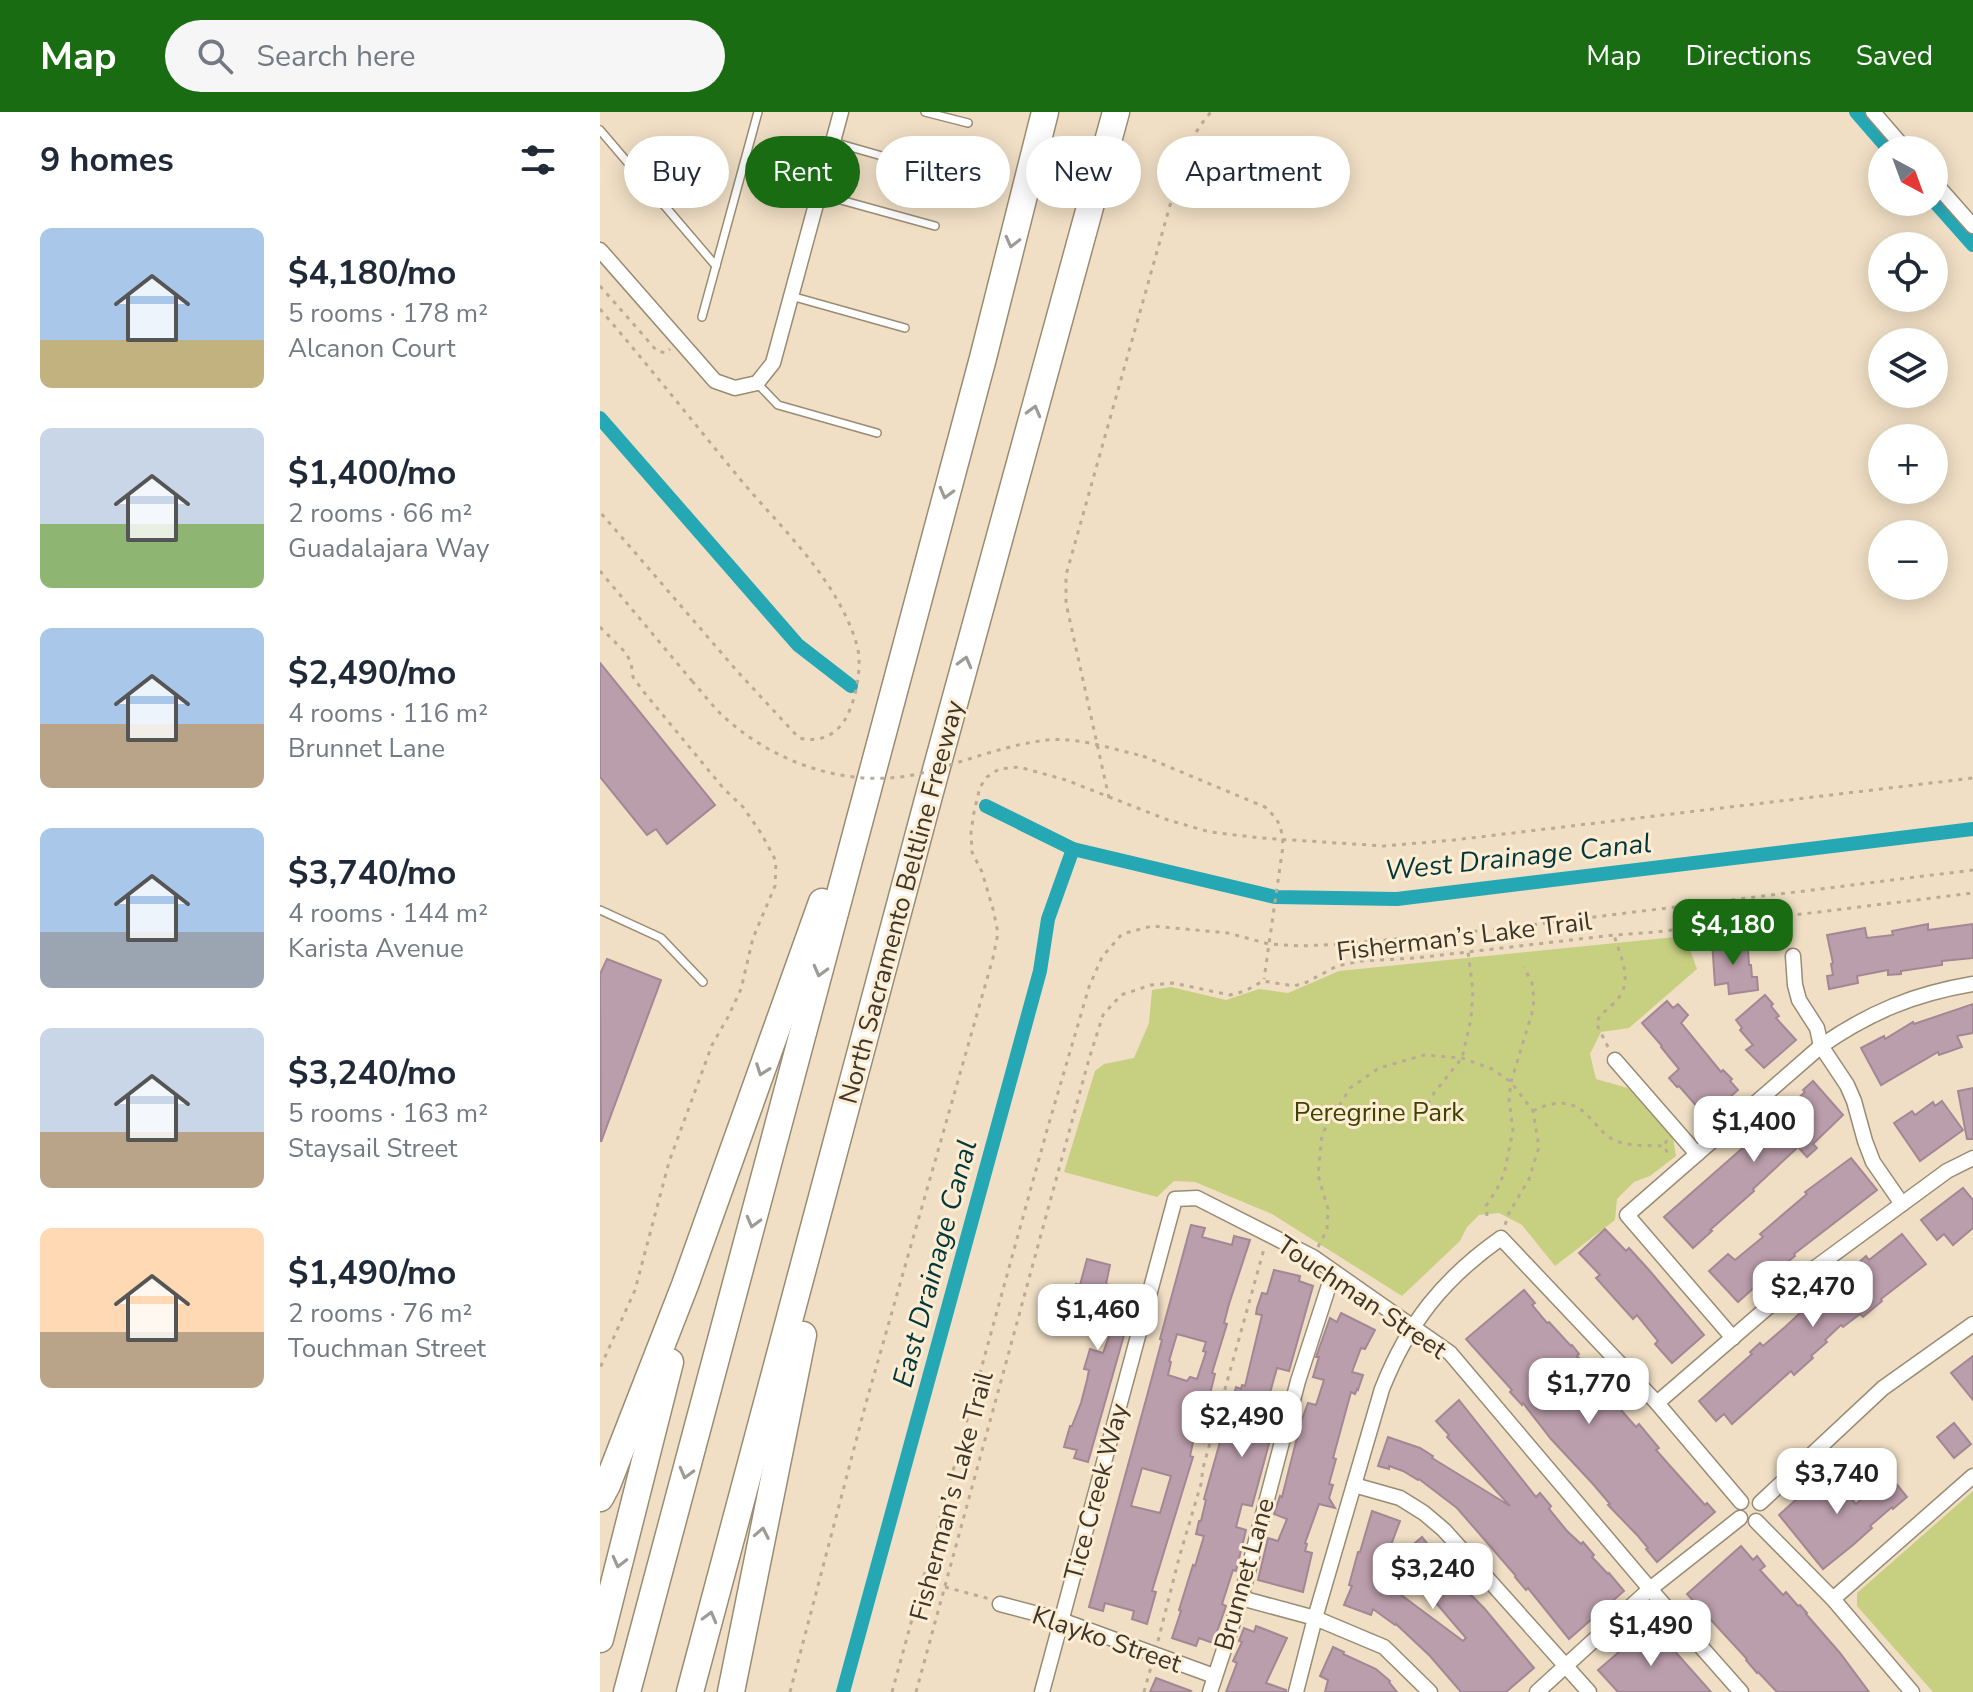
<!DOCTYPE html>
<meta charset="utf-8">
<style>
body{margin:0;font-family:"Nunito Sans",sans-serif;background:#f6f6f7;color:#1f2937;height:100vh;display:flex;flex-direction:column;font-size:30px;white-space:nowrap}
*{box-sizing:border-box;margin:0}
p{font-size:26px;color:#747a83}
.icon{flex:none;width:44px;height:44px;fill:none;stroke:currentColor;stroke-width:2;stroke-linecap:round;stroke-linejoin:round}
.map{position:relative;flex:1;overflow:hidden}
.details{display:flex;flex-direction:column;background:#fff;width:600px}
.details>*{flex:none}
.hud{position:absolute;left:24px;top:24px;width:760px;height:72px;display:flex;gap:16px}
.needle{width:52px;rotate:139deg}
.tools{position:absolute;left:1268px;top:24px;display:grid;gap:16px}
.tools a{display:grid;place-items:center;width:80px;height:80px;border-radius:50%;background:#fff;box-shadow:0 4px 20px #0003;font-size:40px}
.price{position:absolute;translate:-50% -68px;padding:0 18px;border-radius:16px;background:#fff;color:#222;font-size:26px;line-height:52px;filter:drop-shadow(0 2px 4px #0008)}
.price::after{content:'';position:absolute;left:50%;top:48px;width:24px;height:18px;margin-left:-12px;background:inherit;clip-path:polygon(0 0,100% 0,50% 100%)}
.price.selected{background:#196c11;color:#fff}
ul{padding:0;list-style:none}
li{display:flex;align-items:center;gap:24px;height:200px;padding:0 40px}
li span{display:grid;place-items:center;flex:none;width:224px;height:160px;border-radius:12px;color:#555}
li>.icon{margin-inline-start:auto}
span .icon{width:96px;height:96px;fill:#fffc;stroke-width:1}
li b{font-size:34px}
h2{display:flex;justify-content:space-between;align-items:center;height:96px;padding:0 40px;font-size:34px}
.tag{padding:0 28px;border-radius:36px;background:#fff;box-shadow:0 4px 20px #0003;font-size:28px;line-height:72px}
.tag.selected{background:#196c11;color:#fff}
header{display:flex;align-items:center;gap:48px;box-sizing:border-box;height:112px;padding:0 40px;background:#196c11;color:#fff}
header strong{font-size:38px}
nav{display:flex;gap:44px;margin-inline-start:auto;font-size:28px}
.search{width:560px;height:72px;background:#f6f6f7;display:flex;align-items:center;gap:20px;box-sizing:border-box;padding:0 28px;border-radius:44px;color:#747a83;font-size:30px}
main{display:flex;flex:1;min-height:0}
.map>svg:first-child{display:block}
</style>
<header>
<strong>Map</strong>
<div class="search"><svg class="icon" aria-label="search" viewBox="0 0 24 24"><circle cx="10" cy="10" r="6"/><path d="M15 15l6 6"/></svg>Search here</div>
<nav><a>Map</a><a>Directions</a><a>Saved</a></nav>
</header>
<main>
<section class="details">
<h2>9 homes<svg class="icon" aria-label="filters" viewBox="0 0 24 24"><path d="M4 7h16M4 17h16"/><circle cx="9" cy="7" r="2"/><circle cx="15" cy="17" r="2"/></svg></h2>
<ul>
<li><span style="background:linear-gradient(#a9c7e8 70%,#c2b280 0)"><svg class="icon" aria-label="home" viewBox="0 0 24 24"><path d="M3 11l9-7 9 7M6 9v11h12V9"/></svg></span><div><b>$4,180/mo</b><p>5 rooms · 178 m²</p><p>Alcanon Court</p></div></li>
<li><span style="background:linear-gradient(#c9d6e8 60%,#8fb573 0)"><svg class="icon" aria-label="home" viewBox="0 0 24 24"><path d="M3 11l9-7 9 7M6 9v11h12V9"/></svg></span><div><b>$1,400/mo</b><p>2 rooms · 66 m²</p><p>Guadalajara Way</p></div></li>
<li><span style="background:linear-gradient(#a9c7e8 60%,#b9a48a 0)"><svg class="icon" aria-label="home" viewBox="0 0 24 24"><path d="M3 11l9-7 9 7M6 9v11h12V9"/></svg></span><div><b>$2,490/mo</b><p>4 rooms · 116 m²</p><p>Brunnet Lane</p></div></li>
<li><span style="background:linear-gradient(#a9c7e8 65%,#9aa5b1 0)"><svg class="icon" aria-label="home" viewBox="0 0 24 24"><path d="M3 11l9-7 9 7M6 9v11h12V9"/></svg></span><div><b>$3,740/mo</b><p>4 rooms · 144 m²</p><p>Karista Avenue</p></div></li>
<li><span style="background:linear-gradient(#c9d6e8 65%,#b9a48a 0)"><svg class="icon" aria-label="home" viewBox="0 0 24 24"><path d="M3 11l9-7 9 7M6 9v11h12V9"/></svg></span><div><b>$3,240/mo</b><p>5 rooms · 163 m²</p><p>Staysail Street</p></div></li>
<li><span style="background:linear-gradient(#ffd9b3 65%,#b9a48a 0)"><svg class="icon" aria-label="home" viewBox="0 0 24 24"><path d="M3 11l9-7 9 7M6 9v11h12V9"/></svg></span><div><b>$1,490/mo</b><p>2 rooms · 76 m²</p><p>Touchman Street</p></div></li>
</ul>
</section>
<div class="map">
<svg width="1373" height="1580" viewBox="0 0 1373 1580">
<rect width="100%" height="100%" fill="#f0dfc5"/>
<!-- green -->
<g fill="#c7d081">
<polygon points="1085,824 1097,857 1029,916 1001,920 990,942 996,967 1028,976 1073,1026 1076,1044 1050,1064 1034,1070 1017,1087 1015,1108 955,1154 922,1113 899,1101 879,1103 867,1115 860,1129 802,1184 672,1102 595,1070 574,1069 557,1085 464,1060 495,959 504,952 534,946 549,911 552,878 571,875 626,888 659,877 688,881 739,859"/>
<polygon points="1373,1379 1373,1580 1333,1580 1257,1494 1257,1481"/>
</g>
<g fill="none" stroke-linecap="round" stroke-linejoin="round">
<!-- canal -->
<g stroke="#26a7b4" stroke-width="14">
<polyline points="1256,0 1289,38"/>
<polyline points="1334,89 1373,133"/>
<polyline points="0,306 198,533 251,574"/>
<polyline points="386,694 473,737 675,785 797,787 1373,717"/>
<polyline points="243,1580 440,859 448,807 473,737"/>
</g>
</g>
<!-- building -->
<g fill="#bb9eab" stroke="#a48794" stroke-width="2" fill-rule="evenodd">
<polygon points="0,551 115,693 67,732 56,717 47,723 0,665"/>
<polygon points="1328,812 1328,818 1373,812 1373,846 1342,849 1342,853 1301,859 1301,862 1288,863 1288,858 1257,864 1258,871 1229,877 1227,864 1233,863 1231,852 1233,851 1227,823 1265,816 1267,826 1293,823 1292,819"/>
<polygon points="1136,826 1137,838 1148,837 1149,853 1151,853 1152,865 1157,865 1158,878 1129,882 1128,871 1115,873 1112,829"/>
<polygon points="7,847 61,868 1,1030 0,862"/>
<polygon points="1165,883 1173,892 1171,894 1179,904 1176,906 1196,928 1164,956 1146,938 1153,933 1140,918 1142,916 1136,908"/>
<polygon points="1067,889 1073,896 1078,892 1088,903 1081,911 1121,960 1123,958 1132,967 1130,969 1138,978 1107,1006 1079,974 1077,975 1069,966 1079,957 1061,935 1062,934 1042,911"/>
<polygon points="1373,892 1373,921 1357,924 1362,935 1339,943 1338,940 1281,973 1261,936 1284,924 1285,927 1313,910 1314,912"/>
<polygon points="1213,969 1243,1003 1213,1032 1217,1036 1207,1045 1198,1035 1153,1077 1154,1079 1110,1118 1112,1119 1093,1136 1064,1105 1170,1012 1205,980 1203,978"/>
<polygon points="1373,976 1373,1027 1367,1027 1358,979"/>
<polygon points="1342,989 1363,1018 1320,1049 1294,1011 1312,999 1315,1003 1333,990 1335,994"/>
<polygon points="1251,1046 1277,1078 1194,1142 1195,1144 1185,1152 1183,1150 1156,1172 1157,1173 1138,1190 1109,1159 1128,1142 1135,1148 1163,1125 1160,1122 1207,1082 1205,1080"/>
<polygon points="1363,1076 1373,1088 1373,1116 1353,1133 1344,1122 1337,1128 1321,1108"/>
<path d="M 591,1113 L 605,1116 L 602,1125 L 632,1133 L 634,1124 L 650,1128 L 629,1192 L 624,1211 L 627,1212 L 612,1261 L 615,1262 L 613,1270 L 607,1293 L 604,1292 L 594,1326 L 590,1344 L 593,1345 L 552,1479 L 556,1480 L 547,1512 L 532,1507 L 534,1499 L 505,1491 L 503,1499 L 489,1495 L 547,1284 L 562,1228 L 560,1227 ZM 577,1222 L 606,1230 L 603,1239 L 606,1240 L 597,1267 L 590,1265 L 587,1269 L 568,1263 L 571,1250 L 569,1249 ZM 542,1356 L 571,1364 L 560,1401 L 531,1394 Z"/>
<polygon points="1005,1117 1026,1139 1029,1136 1049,1158 1104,1223 1072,1251 1055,1232 1058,1229 1037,1203 1033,1207 996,1166 1000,1163 979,1141"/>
<polygon points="1302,1122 1326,1152 1281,1187 1282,1189 1263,1205 1260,1202 1243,1215 1241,1213 1225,1228 1227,1230 1211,1244 1213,1246 1194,1263 1191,1259 1132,1312 1124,1302 1116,1309 1099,1289 1152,1242 1150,1240 1160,1231 1163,1234 1185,1215 1212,1190 1210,1188 1220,1180 1222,1183 1258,1154 1257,1152 1266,1144 1269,1148"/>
<polygon points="487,1147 510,1153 506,1172 536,1181 488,1350 474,1346 477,1338 464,1335 470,1314 472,1314 481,1291 487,1268 489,1258 484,1257 490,1237 503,1241 516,1205 485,1196 483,1206 468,1202 476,1172 480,1173"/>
<polygon points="674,1158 700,1164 699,1169 713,1174 689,1259 677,1256 673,1270 670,1281 682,1284 652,1394 642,1392 636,1415 646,1418 636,1459 633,1458 622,1492 626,1494 613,1531 599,1526 596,1534 572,1526 581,1499 579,1498 593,1453 595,1454 604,1424 596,1422 599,1409 601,1409 606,1388 604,1387 618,1337 624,1316 628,1317 637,1287 633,1286 636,1275 641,1277 642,1273 645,1274 662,1203 656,1202 657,1196 662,1181 667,1182"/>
<polygon points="924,1178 935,1191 932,1193 947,1211 949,1210 971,1234 972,1233 979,1242 977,1244 990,1258 988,1260 1028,1306 1036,1315 1039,1312 1059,1336 1056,1338 1071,1355 1105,1393 1107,1391 1115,1400 1057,1450 1046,1437 1048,1436 1038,1424 1008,1393 1010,1392 993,1372 951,1327 923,1291 922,1293 910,1280 912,1278 866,1227"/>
<polygon points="741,1201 775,1218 765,1237 761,1236 752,1260 763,1263 758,1278 757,1277 755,1282 751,1280 733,1346 736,1347 729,1372 733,1373 729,1386 735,1396 719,1392 705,1431 707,1432 705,1439 712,1441 703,1480 658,1468 668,1426 678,1429 687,1407 674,1402 680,1384 682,1385 701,1310 708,1291 716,1293 724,1268 713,1265 719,1245 716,1245 730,1206 737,1210"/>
<polygon points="1373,1244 1373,1288 1351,1261"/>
<polygon points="859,1288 936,1385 940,1381 951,1394 949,1397 967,1419 981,1432 983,1430 994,1443 992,1445 1008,1462 1009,1461 1024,1479 969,1527 928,1476 926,1478 915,1465 916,1464 857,1396 819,1367 818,1368 803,1359 789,1354 789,1357 778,1354 788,1325 820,1336 833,1344 832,1346 910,1394 847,1325 849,1323 836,1309"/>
<polygon points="1354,1311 1371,1332 1354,1346 1337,1325"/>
<polygon points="1227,1360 1256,1392 1289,1363 1307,1385 1293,1397 1292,1395 1270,1414 1272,1416 1253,1433 1223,1457 1179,1403"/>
<path d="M 772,1399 L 800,1409 L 791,1433 L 808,1437 L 822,1425 L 858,1470 L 884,1496 L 934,1556 L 906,1580 L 861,1580 L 830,1544 L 796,1512 L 795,1513 L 773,1497 L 771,1503 L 744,1493 L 752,1474 L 749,1473 L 758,1440 L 760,1440 ZM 790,1437 L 866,1526 L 863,1529 L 781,1468 Z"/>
<polygon points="1141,1434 1153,1448 1157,1444 1165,1454 1160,1458 1183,1483 1186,1480 1198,1494 1200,1493 1207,1501 1206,1502 1240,1541 1269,1580 1177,1580 1158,1560 1157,1561 1146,1548 1147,1547 1087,1482"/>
<polygon points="656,1514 687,1526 666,1571 686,1578 686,1580 626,1580 637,1551 633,1549 642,1530 639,1529 644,1516 654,1520"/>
<polygon points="1049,1514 1063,1528 1064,1527 1111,1580 1018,1580 998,1558"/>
<polygon points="733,1535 744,1540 743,1542 776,1557 790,1569 789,1570 797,1580 725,1580 728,1568 720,1564"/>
<polygon points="556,1566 591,1579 590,1580 550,1580"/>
</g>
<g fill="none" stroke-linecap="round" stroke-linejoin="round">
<defs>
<g id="service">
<polyline points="325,0 368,11"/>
<polyline points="0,18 116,154"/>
<polyline points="233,30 352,64"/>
<polyline points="219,82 335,114"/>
<polyline points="191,184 305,216"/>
<polyline points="102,205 158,0"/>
<polyline points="157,271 178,293 277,321"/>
<polyline points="0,798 61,826 103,870"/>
</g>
<g id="minor">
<polyline points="1273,0 1306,38"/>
<polyline points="1334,70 1373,114"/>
<polyline points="0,138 115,269 135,276 157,271 173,251 241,0"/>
<polyline points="1193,844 1195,873 1199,888 1217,916 1221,934 1247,973 1254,989 1265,1029 1273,1050 1302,1092"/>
<polyline points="1015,948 1097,1042"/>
<path d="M 1133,1226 L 1027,1103 L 1221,934 C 1270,900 1314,882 1373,872"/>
<polyline points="1057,1291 1204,1164 1347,1059 1373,1046"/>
<polyline points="754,1373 800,1386 824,1401 844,1418 989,1580"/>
<polyline points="1160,1391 1283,1276 1373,1212"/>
<polyline points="1156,1409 1233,1487 1312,1580"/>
<polyline points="641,1486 715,1506 784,1535 830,1580"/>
<polyline points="1233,1487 1373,1364"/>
<polyline points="400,1492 461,1508 614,1564"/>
<polyline points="442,1580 575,1087 597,1086 713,1145 850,1241 1050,1477 1141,1580"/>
<polyline points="610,1580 641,1486 698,1269 733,1161"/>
<path d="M 696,1580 L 715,1506 L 782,1277 C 808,1211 843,1167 901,1126 L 1057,1291 L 1141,1390"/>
<polyline points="937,1580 1050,1477 1140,1406"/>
</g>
<g id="motorway">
<polyline points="0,1386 7,1373 85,1173 222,790"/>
<polyline points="0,1527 70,1250"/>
<polyline points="27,1580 383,246 445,0"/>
<polyline points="90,1580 330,680 516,0"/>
<polyline points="131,1580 203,1223"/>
</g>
</defs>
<!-- service casing -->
<use href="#service" stroke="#9a8b73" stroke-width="10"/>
<!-- minor casing -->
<use href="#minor" stroke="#9a8b73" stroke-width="17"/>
<!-- motorway casing -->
<use href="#motorway" stroke="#9a8b73" stroke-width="29"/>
<!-- path -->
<g stroke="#b9ab96" stroke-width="3" stroke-dasharray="4 6" stroke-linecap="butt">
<polyline points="0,174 57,239 66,241 70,237"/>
<path d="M 0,197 C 48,253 93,310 140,367 C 182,417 236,466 256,530 C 263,550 257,583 248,602 C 238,623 221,631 199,626 L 137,559 L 0,400"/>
<polyline points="0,459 92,569"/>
<polyline points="0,515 26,541 31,551 33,565 43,579 124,677 143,695 161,721 176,749 175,774 153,826 141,877 128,905 112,933 69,1050 35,1178 0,1256"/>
<path d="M 543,644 L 665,695 C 679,708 682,714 683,734 L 664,867"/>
<path d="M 509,686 L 466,491 L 466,463 L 583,47 C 590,29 598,15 611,0"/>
<polyline points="1186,805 1191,833"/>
<path d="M 1008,935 L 996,911 C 1001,901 1006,899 1014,891 C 1035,871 1021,847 1014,823"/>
<polyline points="828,992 834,981 862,946 871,907 873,879 868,840"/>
<path d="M 933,999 C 954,988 974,987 990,1006 C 998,1014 1004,1023 1014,1028 C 1029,1035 1047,1033 1064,1034"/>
<polyline points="1067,1028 1064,1034 1070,1046"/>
<polyline points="887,1104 886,1094 897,1077 904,1062 913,1018 909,987 911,970 932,901 934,888 932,871 924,855"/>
<polyline points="718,1135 727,1117 728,1097 718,1063 722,1022 750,976 779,956 824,943 862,946 892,957 911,970 933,999 939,1035 929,1067 909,1101 905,1113"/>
<polyline points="345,1475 390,1487"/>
<polyline points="558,1529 579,1446 601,1372 603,1356 664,1137"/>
<polyline points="190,1580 266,1291 393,846 398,821 393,797 382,760 372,740 371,720 374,700 380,675 387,665 399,657 419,655 466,668 568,708 610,720 661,726 784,734 854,728 1373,666"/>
<polyline points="292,1580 447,1018 489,875 502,845 522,822 552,814 628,821 669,832 700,834 744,832 898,817 1373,758"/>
<polyline points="316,1580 489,947 503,903 521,883 551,873 573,871 630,883 645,879 663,869 694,874 707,870 737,854 761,849 816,846 1014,823 1056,820 1373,781"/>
<polyline points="544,1580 551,1555"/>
</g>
<!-- service -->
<use href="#service" stroke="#fff" stroke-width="7"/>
<!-- minor -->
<use href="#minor" stroke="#fff" stroke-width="14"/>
<!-- motorway -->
<use href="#motorway" stroke="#fff" stroke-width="26"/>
<!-- path-bridge -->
<path stroke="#b9ab96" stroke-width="3" stroke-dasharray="4 6" stroke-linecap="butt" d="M 92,569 C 103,581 113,595 124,605 C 177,653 252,678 322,661 C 364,650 404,633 447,628 C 478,625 512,637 543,644"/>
</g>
<!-- one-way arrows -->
<defs><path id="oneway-chevron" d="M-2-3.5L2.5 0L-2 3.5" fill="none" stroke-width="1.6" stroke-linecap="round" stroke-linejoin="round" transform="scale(2)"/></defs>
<g stroke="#9e9a96">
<use href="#oneway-chevron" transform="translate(412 130) rotate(104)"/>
<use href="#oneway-chevron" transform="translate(434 299) rotate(-75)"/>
<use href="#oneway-chevron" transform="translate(346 381) rotate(105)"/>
<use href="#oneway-chevron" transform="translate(365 550) rotate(-75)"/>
<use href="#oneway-chevron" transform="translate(220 859) rotate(105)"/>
<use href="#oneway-chevron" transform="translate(162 958) rotate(110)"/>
<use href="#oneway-chevron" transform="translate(153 1110) rotate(105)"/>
<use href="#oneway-chevron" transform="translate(86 1361) rotate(105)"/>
<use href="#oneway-chevron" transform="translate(162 1421) rotate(-79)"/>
<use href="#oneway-chevron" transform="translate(19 1450) rotate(104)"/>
<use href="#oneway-chevron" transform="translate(110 1505) rotate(-75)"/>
</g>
<g text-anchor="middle" stroke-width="6" stroke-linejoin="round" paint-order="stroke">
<!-- street labels -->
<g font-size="26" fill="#3c362c" stroke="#fdedd2">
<text transform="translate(301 790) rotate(-75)" y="9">North Sacramento Beltline Freeway</text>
<text transform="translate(864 824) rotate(-7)" y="9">Fisherman’s Lake Trail</text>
<text transform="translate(762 1185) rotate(34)" y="9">Touchman Street</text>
<text transform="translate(496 1380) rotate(-75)" y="9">Tice Creek Way</text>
<text transform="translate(351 1384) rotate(-75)" y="9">Fisherman’s Lake Trail</text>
<text transform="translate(644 1462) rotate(-74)" y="9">Brunnet Lane</text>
<text transform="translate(507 1527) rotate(19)" y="9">Klayko Street</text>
</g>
<!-- park labels -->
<g font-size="26" fill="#3d4200" stroke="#fdedd2">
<text x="779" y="1009">Peregrine Park</text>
</g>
<!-- water labels -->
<g font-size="28" font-style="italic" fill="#00383e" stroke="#fdedd2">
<text transform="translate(918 744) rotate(-6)" y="10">West Drainage Canal</text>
<text transform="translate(334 1151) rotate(-75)" y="10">East Drainage Canal</text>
</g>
</g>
</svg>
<div class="tools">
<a><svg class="needle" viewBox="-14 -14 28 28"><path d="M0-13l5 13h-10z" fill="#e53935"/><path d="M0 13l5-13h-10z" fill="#747a83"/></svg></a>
<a><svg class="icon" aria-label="locate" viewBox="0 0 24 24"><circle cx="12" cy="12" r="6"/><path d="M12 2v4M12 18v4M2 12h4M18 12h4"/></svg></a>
<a><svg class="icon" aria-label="layers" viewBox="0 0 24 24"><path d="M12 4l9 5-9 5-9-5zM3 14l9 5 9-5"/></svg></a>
<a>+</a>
<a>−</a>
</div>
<b class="price selected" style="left:1133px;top:855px">$4,180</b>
<b class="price" style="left:1154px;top:1052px">$1,400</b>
<b class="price" style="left:1213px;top:1217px">$2,470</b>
<b class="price" style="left:498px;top:1240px">$1,460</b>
<b class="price" style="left:989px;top:1314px">$1,770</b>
<b class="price" style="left:642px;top:1347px">$2,490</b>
<b class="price" style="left:1237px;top:1404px">$3,740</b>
<b class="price" style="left:833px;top:1499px">$3,240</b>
<b class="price" style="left:1051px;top:1556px">$1,490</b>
<div class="hud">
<a class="tag">Buy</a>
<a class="tag selected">Rent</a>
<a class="tag">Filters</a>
<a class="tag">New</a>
<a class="tag">Apartment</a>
</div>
</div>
</main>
